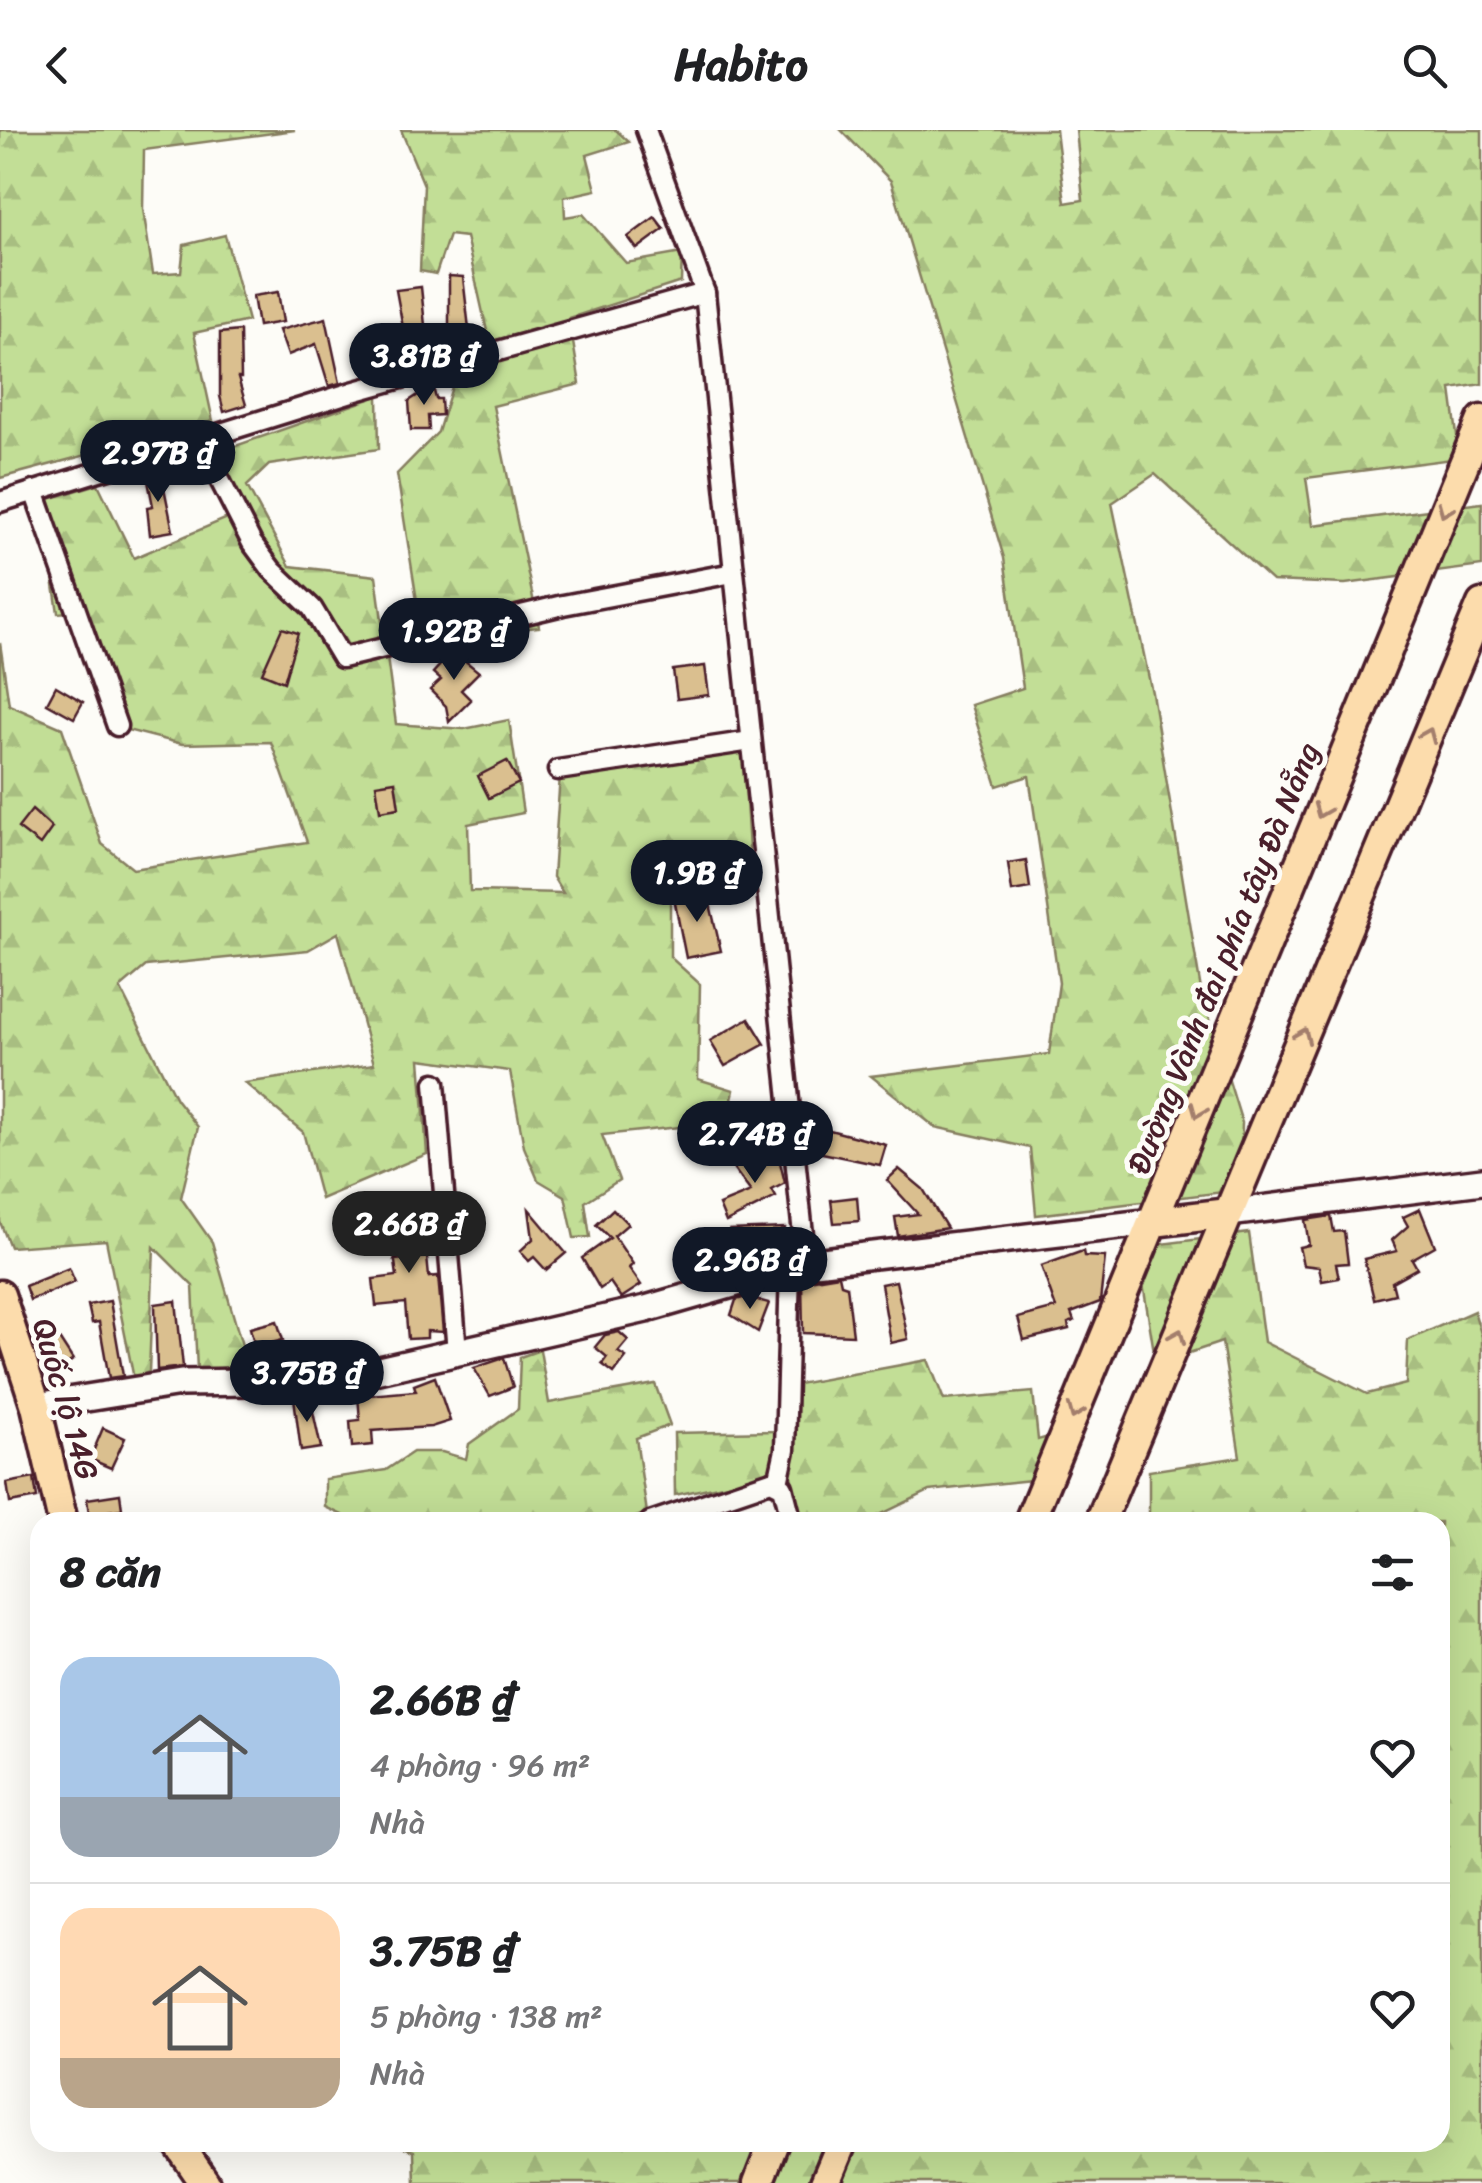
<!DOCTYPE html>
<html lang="vi">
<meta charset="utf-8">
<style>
body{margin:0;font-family:Sriracha,sans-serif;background:#f2f2f2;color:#202124;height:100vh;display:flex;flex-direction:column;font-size:38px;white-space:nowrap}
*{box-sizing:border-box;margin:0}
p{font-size:32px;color:#757577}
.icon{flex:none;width:55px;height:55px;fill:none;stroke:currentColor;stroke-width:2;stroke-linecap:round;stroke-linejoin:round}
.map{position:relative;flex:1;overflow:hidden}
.sheet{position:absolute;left:30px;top:1382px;width:1420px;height:640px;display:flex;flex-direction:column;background:#fff;border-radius:30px;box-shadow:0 10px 40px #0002}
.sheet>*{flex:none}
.price{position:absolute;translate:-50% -85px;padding:0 22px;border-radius:35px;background:#111827;color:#fff;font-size:32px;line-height:65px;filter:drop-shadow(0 2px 5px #0008)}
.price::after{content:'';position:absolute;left:50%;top:60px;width:30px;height:22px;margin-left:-15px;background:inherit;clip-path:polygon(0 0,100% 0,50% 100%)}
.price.current{background:#222;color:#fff}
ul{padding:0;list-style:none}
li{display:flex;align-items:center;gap:30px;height:250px;padding:0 30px}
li+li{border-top:2px solid #e0e0e0}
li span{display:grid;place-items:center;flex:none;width:280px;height:200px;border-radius:30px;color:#555}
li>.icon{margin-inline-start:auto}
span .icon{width:120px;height:120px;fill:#fffc;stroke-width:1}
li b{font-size:42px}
h2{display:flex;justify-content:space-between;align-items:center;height:120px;padding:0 30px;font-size:42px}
header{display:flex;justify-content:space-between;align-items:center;height:130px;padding:0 30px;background:#fff;font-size:45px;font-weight:800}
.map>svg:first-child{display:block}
</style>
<header><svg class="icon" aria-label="back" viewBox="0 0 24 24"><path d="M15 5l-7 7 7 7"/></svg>Habito<svg class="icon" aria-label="search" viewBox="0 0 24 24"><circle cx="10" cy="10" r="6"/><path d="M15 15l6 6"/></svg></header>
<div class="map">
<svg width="1482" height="2053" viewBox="0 0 1482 2053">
<defs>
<pattern id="forest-firs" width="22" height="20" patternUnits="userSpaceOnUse" patternTransform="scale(2.5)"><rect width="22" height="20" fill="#c2de96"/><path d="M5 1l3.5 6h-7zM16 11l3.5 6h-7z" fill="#a8be81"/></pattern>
</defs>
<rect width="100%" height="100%" fill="#fdfcf7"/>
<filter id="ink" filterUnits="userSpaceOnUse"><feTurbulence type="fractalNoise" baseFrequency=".01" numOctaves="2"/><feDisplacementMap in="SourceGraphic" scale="20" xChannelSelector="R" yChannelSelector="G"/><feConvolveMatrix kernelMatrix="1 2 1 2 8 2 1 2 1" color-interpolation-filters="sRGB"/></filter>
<g filter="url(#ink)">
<!-- forest -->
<g fill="url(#forest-firs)" stroke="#867e60" stroke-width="2.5">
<polygon points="0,0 295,0 144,20 143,79 153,144 181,142 184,115 225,105 248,191 194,203 213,291 0,348"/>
<polygon points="401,0 616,0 629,12 587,25 596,60 564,67 565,87 583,84 626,133 682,123 681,152 569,188 580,254 493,276 539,497 423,509 397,344 438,302 455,247 495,237 466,107 449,105 436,144 420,141 424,55"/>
<polygon points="841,0 1056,0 1065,73 1083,70 1076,0 1482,0 1482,254 1451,259 1460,328 1306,348 1313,395 1482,373 1482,436 1345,454 1272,451 1155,344 1112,373 1152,563 1201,860 1242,993 1240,1060 1036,1085 1030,1018 935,997 871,946 1049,924 1059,853 1029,646 997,656 971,575 1023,558 1004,428 891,51"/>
<polygon points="378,266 379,319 269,335 247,356 290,436 376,446 396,594 464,599 509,590 523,683 468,694 470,761 563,763 553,747 560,645 742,604 750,736 726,736 670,762 670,827 700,854 698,949 734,960 727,992 602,1005 619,1050 585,1072 590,1107 574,1108 565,1066 538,1050 524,1017 510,941 420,929 427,1024 321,1069 303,1002 245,953 374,934 338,803 308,820 146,836 120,858 176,969 198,997 181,1068 212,1112 248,1236 197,1240 193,1156 154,1117 149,1242 134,1249 106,1110 10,1117 0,1092 0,513 9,575 62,598 102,714 133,739 307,712 271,612 182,614 127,600 79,481 58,483 42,371 98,354 134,428 230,387 224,320"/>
<polygon points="1249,1103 1264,1212 1367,1264 1406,1254 1408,1210 1474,1181 1482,1207 1482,2053 415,2053 414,2021 393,2013 1440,2012 1440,1392 1149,1392 1149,1341 1240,1327 1222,1212 1156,1234 1137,1117"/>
<polygon points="540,1220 549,1273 655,1254 670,1295 636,1308 647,1383 622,1392 357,1392 325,1377 325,1349 386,1340 413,1322 442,1322 466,1329 469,1314 518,1279 520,1227"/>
<polygon points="928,1230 944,1270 1033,1262 1038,1310 1052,1306 1031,1350 929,1361 865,1392 800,1392 790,1341 675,1365 674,1303 777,1301 787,1256"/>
</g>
<!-- building -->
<g fill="#dabf8f" stroke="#4a1f2b" stroke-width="2.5">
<polygon points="655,87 664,99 637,119 628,107"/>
<polygon points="449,146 463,147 471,216 466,217 449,218"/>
<polygon points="421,157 426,205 405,208 396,160"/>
<polygon points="278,162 283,192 258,196 253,166"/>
<polygon points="326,188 340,253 329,256 316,214 288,225 279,200"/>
<polygon points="240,201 241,248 238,248 246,275 224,282 220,266 220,203"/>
<polygon points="432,253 436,269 441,269 442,285 428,286 429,300 411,300 409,271 418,265 418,256"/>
<polygon points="160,338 173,401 150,405 147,377 153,376 146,341"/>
<polygon points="282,498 298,503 284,552 262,543"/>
<polygon points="453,521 479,542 461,560 471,570 449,592 446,576 430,560 441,550 433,543"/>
<polygon points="705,536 709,565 677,569 673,540"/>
<polygon points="56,556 83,572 74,588 47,573"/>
<polygon points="507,631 519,653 489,668 478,646"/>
<polygon points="395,651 399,678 380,681 376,654"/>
<polygon points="32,680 52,698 40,715 18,698"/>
<polygon points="1026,730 1030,758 1012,761 1008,733"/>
<polygon points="707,761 721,821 686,828 674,768"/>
<polygon points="749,888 765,914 725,936 710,911"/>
<polygon points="826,999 886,1015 880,1035 822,1023"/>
<polygon points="778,1024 785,1053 772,1060 776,1067 726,1092 719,1075 751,1062 734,1039 745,1031 749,1036"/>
<polygon points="899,1039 923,1059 947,1098 898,1106 895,1087 918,1084 887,1050"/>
<polygon points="857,1067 859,1091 834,1093 831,1070"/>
<polygon points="382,1071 406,1093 419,1081 431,1093 395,1130 427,1127 429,1147 438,1146 443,1202 427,1201 427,1208 408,1209 405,1173 376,1176 373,1149 397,1146 392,1110 375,1095 380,1089 373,1082"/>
<polygon points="529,1079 566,1123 546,1140 534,1127 529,1131 520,1121 533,1109"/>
<polygon points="613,1079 628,1094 614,1106 633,1134 629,1138 641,1155 621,1168 610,1152 600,1159 582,1128 610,1108 596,1095"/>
<polygon points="1420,1079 1435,1116 1412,1129 1417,1138 1392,1152 1395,1164 1374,1169 1364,1129 1397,1121 1392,1110 1408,1096 1403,1087"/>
<polygon points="1331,1086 1334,1102 1344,1101 1348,1133 1336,1134 1339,1148 1322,1151 1319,1137 1303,1135 1299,1117 1309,1115 1305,1090"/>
<polygon points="785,1098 782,1123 742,1134 730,1100"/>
<polygon points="1083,1121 1084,1126 1105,1127 1100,1172 1071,1183 1074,1191 1068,1193 1069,1199 1024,1210 1018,1188 1056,1178 1041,1136"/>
<polygon points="69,1138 75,1152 30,1170 25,1156"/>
<polygon points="839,1145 841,1154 847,1156 853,1205 803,1203 802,1151"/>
<polygon points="896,1151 908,1209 891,1213 881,1154"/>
<polygon points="746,1167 769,1173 758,1202 731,1185 736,1170"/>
<polygon points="110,1171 123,1246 109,1248 99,1192 92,1193 88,1175"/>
<polygon points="176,1171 183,1237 157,1240 155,1174"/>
<polygon points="277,1191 283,1210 255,1217 250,1198"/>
<polygon points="53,1199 73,1230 54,1243 34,1211"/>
<polygon points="619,1202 628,1210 618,1222 626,1227 614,1243 602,1234 607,1227 595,1217 605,1205"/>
<polygon points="504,1228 513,1257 490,1266 474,1238"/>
<polygon points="435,1247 450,1291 431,1297 372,1301 373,1315 352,1317 350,1291 360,1290 358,1266 416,1261 414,1255"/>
<polygon points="294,1268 310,1268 321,1318 301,1321"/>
<polygon points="103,1298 125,1308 111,1338 90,1329"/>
<polygon points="34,1348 37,1368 10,1373 7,1353"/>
<polygon points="120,1364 122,1379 89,1384 87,1369"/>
</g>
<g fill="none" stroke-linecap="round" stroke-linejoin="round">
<defs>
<g id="street">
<polyline points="646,0 705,163 806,1133"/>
<polyline points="199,309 252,413 272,440 312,478 342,528 563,475 733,443"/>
<polyline points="34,361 117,596"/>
<polyline points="0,372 352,262 705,163"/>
<polyline points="558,640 751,611"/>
<polyline points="435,953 457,1222"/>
<polyline points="778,1352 785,1320 790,1138"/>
<polyline points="650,1392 771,1351 783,1357 792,1392"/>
</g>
<g id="secondary">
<polyline points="1229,1083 1482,1051"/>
<polyline points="36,1276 181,1253 331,1251 646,1179 806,1133 1153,1092"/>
</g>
<g id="primary">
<polyline points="1153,1092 1229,1083"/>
<polyline points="0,1165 36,1276 63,1392"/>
<polyline points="1029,1392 1482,290"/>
<polyline points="1100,1392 1482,474"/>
<polyline points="177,2012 205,2053"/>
<polyline points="758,2053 774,2012"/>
<polyline points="825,2053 842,2012"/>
</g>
</defs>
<!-- street casing -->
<use href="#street" stroke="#4a1f2b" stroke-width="25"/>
<!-- secondary casing -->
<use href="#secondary" stroke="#4a1f2b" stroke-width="32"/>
<!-- primary casing -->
<use href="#primary" stroke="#4a1f2b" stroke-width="35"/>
<!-- street -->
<use href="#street" stroke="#fdfcf7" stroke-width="18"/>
<!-- secondary -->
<use href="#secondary" stroke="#fdfcf7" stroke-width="25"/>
<!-- primary -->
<use href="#primary" stroke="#fcdcac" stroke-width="28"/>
</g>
<!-- one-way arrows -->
<defs><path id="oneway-chevron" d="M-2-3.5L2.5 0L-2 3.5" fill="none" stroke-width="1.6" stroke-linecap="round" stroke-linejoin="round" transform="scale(2.5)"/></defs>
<g stroke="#a37e6c">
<use href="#oneway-chevron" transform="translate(1445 380) rotate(112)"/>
<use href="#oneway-chevron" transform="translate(1428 605) rotate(-67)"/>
<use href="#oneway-chevron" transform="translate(1321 681) rotate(112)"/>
<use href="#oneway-chevron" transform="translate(1303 905) rotate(-67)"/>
<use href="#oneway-chevron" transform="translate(1198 981) rotate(112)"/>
<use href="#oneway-chevron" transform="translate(1178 1206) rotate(-67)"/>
<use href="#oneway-chevron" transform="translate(1075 1282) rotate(112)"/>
</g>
</g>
<g text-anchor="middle" stroke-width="10" stroke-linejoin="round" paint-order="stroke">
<!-- street labels -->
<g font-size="32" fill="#4a1f2b" stroke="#fdfcf7">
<text transform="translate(1223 828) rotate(-68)" y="11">Đường Vành đai phía tây Đà Nẵng</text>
<text transform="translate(66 1269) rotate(74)" y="11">Quốc lộ 14G</text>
</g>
</g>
</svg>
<b class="price" style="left:424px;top:278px">3.81B ₫</b>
<b class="price" style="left:158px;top:375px">2.97B ₫</b>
<b class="price" style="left:454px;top:553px">1.92B ₫</b>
<b class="price" style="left:697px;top:795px">1.9B ₫</b>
<b class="price" style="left:755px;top:1056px">2.74B ₫</b>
<b class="price current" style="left:409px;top:1146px">2.66B ₫</b>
<b class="price" style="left:750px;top:1182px">2.96B ₫</b>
<b class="price" style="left:307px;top:1295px">3.75B ₫</b>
<section class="sheet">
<h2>8 căn<svg class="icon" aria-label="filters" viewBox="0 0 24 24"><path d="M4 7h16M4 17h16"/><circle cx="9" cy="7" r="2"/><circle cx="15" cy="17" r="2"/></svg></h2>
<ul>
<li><span style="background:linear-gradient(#a9c7e8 70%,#9aa5b1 0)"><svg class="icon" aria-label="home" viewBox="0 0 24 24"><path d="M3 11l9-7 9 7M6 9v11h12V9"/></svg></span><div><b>2.66B ₫</b><p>4 phòng · 96 m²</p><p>Nhà</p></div><svg class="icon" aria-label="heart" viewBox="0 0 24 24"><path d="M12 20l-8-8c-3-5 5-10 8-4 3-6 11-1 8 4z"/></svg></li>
<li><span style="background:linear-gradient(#ffd9b3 75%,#b9a48a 0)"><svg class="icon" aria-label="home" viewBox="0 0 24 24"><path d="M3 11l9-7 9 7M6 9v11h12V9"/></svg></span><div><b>3.75B ₫</b><p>5 phòng · 138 m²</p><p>Nhà</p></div><svg class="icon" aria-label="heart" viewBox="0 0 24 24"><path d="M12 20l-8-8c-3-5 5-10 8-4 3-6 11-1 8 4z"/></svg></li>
</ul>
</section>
</div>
